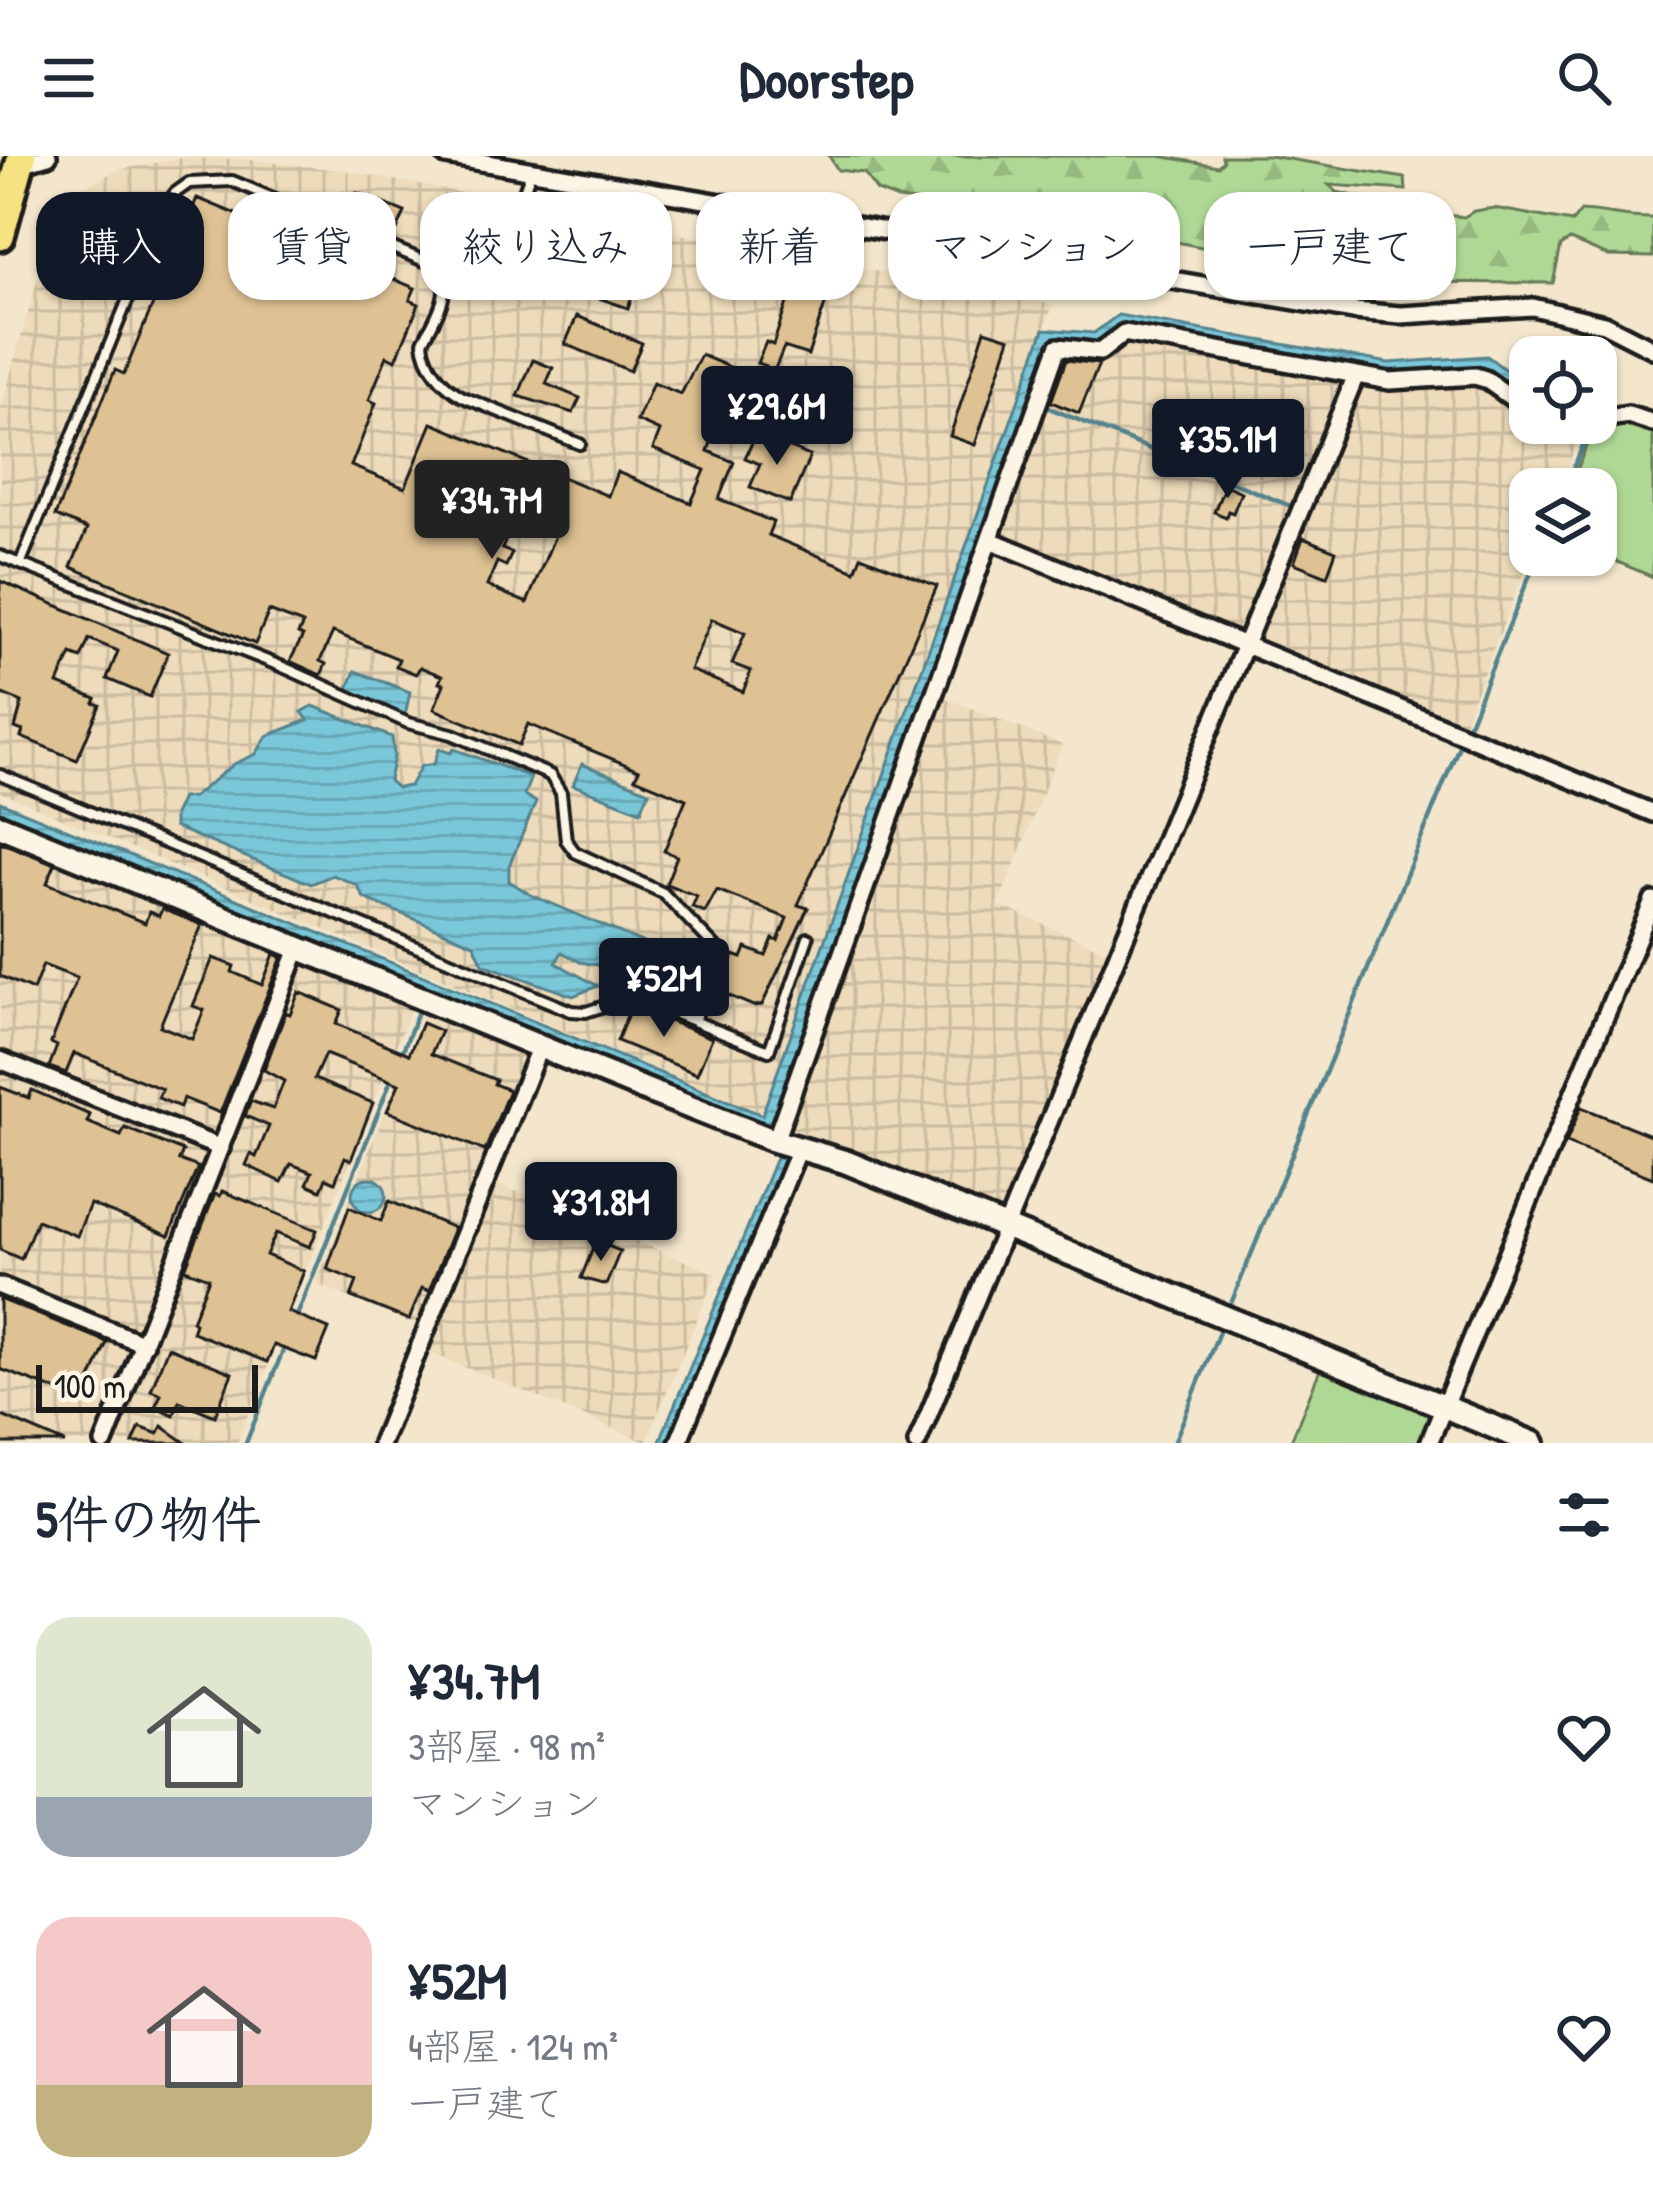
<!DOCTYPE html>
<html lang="ja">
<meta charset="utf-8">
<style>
body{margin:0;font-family:"Patrick Hand","Klee One",sans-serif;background:#f2f2f3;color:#1f2937;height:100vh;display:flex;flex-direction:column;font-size:45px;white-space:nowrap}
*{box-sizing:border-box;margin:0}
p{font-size:39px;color:#747a83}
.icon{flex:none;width:66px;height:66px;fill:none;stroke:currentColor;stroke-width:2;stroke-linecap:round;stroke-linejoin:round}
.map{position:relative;height:1287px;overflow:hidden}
.details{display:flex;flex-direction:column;background:#fff;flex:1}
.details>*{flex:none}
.top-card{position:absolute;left:36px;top:36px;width:1581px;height:108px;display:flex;gap:24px}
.tools{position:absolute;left:1509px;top:180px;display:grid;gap:24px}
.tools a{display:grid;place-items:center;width:108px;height:108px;border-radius:24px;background:#fff;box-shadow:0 3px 9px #0004;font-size:60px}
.scale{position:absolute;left:36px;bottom:30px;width:222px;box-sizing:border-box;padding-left:12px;border:6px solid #1c1c1c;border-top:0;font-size:33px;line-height:42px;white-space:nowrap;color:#1c1c1c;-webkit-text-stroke:9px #fcf5e5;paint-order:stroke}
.price{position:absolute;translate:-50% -102px;padding:0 27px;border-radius:12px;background:#111827;color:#fff;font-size:39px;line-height:78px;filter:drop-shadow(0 3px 6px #0008)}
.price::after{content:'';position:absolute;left:50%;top:72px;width:36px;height:27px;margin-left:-18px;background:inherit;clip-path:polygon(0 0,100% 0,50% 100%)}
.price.current{background:#222;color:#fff}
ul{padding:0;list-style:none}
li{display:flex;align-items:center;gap:36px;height:300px;padding:0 36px}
li span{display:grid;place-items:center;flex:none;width:336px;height:240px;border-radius:36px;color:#555}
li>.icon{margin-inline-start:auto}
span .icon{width:144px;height:144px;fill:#fffc;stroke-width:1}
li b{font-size:51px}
h2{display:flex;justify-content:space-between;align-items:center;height:144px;padding:0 36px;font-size:51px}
.tag{padding:0 42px;border-radius:36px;background:#fff;box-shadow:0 3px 9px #0004;font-size:42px;line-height:108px}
.tag.current{background:#111827;color:#fff}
header{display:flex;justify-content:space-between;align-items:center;height:156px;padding:0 36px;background:#fff;font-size:54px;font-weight:700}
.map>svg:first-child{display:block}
</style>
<header><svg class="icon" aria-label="menu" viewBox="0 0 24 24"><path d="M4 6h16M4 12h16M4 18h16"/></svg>Doorstep<svg class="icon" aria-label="search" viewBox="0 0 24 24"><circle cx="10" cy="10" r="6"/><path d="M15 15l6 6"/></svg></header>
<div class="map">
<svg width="1653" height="1287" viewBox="0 0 1653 1287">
<defs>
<pattern id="industrial-grid" width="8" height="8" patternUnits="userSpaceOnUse" patternTransform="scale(3)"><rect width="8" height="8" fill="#eddbbb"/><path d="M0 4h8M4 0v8" fill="none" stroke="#cbbba0"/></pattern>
<pattern id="forest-firs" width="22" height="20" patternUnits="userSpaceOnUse" patternTransform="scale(3)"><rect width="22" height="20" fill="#afd895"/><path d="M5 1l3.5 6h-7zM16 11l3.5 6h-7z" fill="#96b980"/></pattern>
<pattern id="water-rules" width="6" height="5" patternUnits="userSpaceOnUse" patternTransform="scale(3)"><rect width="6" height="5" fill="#7ac7d9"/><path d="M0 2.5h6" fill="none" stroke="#69aaba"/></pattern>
</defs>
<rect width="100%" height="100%" fill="#f3e6cc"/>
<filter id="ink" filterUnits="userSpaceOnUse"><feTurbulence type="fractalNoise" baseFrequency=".00833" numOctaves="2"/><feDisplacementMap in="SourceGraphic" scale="24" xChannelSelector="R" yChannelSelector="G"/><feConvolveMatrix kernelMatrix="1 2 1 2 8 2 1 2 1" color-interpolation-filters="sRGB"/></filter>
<g filter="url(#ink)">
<!-- industrial -->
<g fill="url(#industrial-grid)">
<polygon points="182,2 242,3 347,15 1053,149 763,959 0,636 0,254 61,42 118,14"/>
<polygon points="1125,186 1340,226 1342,231 1245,478 1240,481 1002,383 996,376 1062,198 1102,202"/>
<polygon points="1366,227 1391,232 1479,228 1530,263 1530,267 1584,272 1558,333 1530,333 1531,399 1462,571 1256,488 1357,233"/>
<polygon points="938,539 1062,589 998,749 1111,797 1002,1059 786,970"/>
<polygon points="0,680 291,798 218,982 0,895"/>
<polygon points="300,802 413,848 237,1287 111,1287"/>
<polygon points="426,853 532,896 421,1170 316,1128"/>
<polygon points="0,910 213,996 143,1172 135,1174 0,1120"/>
<polygon points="493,1026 716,1118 646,1286 426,1195"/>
<polygon points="0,1138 130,1190 134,1200 98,1287 0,1287"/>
</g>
<!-- grass -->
<g fill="#afd895" stroke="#667a58" stroke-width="3">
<polygon points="1630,265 1653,276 1653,421 1596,397 1596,333 1570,333 1592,274"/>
<polygon points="1322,1209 1432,1254 1435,1262 1425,1287 1290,1287"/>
</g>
<!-- forest -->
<path fill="url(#forest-firs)" stroke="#667a58" stroke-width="3" d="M 829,0 L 1159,0 L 1218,10 L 1223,5 L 1222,0 L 1270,0 L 1405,22 L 1406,34 L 1329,29 L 1337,36 L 1429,57 L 1464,61 L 1474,55 L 1494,52 L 1572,66 L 1581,55 C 1605,56 1629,63 1653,62 L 1653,101 L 1608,100 L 1570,84 L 1561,90 L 1553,127 L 1400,126 L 1342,119 L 1076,66 L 898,43 L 877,35 L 864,17 L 838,14 Z"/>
<!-- water -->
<g fill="url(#water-rules)" stroke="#54838d" stroke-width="3">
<polygon points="1118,159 1389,207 1487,200 1530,232 1530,248 1481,214 1374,215 1120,171 1095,188 1053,184 774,965 759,967 0,657 0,646 762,959 1044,173 1094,177"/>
<polygon points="355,515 410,536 405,559 347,535"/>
<polygon points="313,550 392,581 394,600 389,625 397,632 410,630 421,610 434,608 439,593 451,597 454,593 531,621 524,639 536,646 509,710 509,725 531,739 649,789 673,809 698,819 695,828 679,822 676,835 622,813 580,806 562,796 556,807 598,830 573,840 483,808 474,788 364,742 357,729 333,719 311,728 174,671 174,659 182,642 193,641 234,608 256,598 267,580 308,564 302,556"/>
<polygon points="582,608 649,635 641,655 573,629"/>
<polygon points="788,1000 670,1287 659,1287 776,1002"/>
<circle cx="369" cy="1039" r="17"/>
</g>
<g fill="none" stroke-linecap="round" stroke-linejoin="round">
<!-- stream -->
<g stroke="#54838d" stroke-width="4.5">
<polyline points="1044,250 1293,351"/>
<polyline points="1565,333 1587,279"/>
<polyline points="1468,570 1538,399"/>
<polyline points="402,897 419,853"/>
<polyline points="1230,1150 1461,585"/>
<polyline points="295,1165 393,919"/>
<polyline points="246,1287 284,1192"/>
<polyline points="1174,1287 1221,1171"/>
</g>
</g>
<!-- building -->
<g fill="#dec293" stroke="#1c1c1c" stroke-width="3" fill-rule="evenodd">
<polygon points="357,37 405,56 397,74 350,55"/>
<path d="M 197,42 L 415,132 L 410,144 L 419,148 L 396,204 L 387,200 L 369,244 L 376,247 L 351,310 L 405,332 L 432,267 L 608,340 L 617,316 L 691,347 L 705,314 L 653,293 L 660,275 L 637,265 L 653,227 L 681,238 L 701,199 L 737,214 L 708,295 L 734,306 L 719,343 L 773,366 L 768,379 L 855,415 L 861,400 L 937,430 L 798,749 L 808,752 L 762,849 L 753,850 L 720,836 L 734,799 L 742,802 L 746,792 L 766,800 L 773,783 L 778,785 L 787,762 L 717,734 L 705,756 L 692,751 L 697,740 L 666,728 L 677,700 L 664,695 L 686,643 L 635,622 L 639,614 L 528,568 L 519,589 L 434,553 L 444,528 L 439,527 L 442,520 L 420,511 L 416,518 L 396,510 L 399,503 L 333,476 L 320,505 L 326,508 L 321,519 L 290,505 L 303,480 L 298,478 L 303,468 L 269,455 L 255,488 L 71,411 L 87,373 L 55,360 L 115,214 L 124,218 ZM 516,360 L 556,377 L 527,447 L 487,430 L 497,406 L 506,410 L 512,397 L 502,393 ZM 712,463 L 745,477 L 732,508 L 751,515 L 743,536 L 690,514 Z"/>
<polygon points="635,89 647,93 628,152 590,139 595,127 620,135"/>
<polygon points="799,111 834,122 808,199 784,191 772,220 763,217 766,210 757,207 766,186 773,189 790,138 784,136 787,125 793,127"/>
<polygon points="577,160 642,187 630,215 565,188"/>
<polygon points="985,174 1010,182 975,289 950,280"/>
<polygon points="533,204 553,212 546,228 580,242 573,257 518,240"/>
<polygon points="1066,204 1099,208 1079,257 1051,246"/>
<polygon points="756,278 810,300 790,347 750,331 760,308 745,302"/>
<polygon points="1225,329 1241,336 1233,357 1228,355 1226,361 1214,356"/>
<polygon points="1303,382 1336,395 1327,420 1294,407"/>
<polygon points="0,425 168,497 150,541 107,523 118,495 89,483 81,502 71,498 58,528 96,543 94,547 100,549 77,604 21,581 23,575 15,572 22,546 0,537"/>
<polygon points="0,686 55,708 47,727 145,767 149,756 159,760 162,753 202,769 160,870 192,883 204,854 193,850 213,802 234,810 232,816 262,829 274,798 282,801 220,957 183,942 180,951 158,942 162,933 74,897 66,917 49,911 57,890 51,887 77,822 43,809 33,834 0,820"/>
<polygon points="299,836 342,854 336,868 409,898 422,867 441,875 431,898 496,924 494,928 509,934 485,995 387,955 399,928 325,898 314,923 373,947 351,1004 345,1001 335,1026 326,1022 321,1034 307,1028 312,1016 291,1008 282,1026 246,1009 251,998 256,1001 269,970 245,960 251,945 273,953 284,925 264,914 286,856 290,858"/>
<polygon points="631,850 712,882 697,918 617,885"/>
<polygon points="0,931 29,942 32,934 90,959 87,966 121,980 125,972 183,995 179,1004 198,1011 169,1080 90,1048 77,1080 37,1064 21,1103 0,1094"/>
<polygon points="1581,951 1653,980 1653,1022 1566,987"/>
<polygon points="222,1035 317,1074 310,1091 276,1077 266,1099 304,1115 288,1156 329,1173 316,1205 274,1189 267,1206 192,1176 195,1167 192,1165 209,1122 185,1113 215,1038 220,1040"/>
<polygon points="389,1045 454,1072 429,1135 422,1132 409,1164 351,1141 357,1125 327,1113 349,1051 381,1065"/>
<polygon points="596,1085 620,1095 606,1129 581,1122"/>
<polygon points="0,1143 107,1186 82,1244 0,1213"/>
<polygon points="168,1191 232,1217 215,1260 179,1245 174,1259 155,1251 161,1238 151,1234"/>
<polygon points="0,1259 65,1287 0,1287"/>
<polygon points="162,1270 186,1287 133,1287 140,1271 158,1278"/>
</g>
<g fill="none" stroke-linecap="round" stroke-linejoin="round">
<defs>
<g id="lane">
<polyline points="448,131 453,117 496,111 531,16"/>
<polyline points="0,400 283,511 408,567 452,578 550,619 561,637 566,684 575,696 663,737 721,797 694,865 769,895 808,782"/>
<path d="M 21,406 L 166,50 L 175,37 L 189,27 L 232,25 L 434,109 C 457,133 435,161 423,186 C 425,210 443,230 463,241 L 580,288"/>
<polyline points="0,619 571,855 586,856 632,841 694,865"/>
</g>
<g id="street">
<polyline points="446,0 1354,155 1401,159 1533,151 1604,168 1653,193"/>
<polyline points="20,8 48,0"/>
<polyline points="1596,264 1628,259 1653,267"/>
<polyline points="990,384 1653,657"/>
<polyline points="0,904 221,992"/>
<polyline points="775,985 1058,191 1100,196 1124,177 1390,225 1475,220 1485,223 1530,255"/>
<polyline points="0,1130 144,1188"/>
<polyline points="104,1287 298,793"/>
<polyline points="381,1287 539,892"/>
<polyline points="678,1287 799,993"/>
<polyline points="917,1287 1356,219"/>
<polyline points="1429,1287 1653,745"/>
</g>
<polyline id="secondary" points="0,670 646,934 775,985 846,1006 1533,1287"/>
<polyline id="highway" points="0,80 22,0"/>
</defs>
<!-- lane casing -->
<use href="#lane" stroke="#1c1c1c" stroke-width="16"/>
<!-- street casing -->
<use href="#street" stroke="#1c1c1c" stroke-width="24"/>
<!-- secondary casing -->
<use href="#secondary" stroke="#1c1c1c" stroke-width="30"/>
<!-- highway casing -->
<use href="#highway" stroke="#1c1c1c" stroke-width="36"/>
<!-- lane -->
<use href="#lane" stroke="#fcf5e5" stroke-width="8"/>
<!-- street -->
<use href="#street" stroke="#fcf5e5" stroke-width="15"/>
<!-- secondary -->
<use href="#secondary" stroke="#fcf5e5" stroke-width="21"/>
<!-- highway -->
<use href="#highway" stroke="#f7e281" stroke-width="27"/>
</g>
</g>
</svg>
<div class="tools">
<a><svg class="icon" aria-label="locate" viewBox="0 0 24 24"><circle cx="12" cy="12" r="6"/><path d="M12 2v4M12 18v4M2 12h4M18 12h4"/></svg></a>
<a><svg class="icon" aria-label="layers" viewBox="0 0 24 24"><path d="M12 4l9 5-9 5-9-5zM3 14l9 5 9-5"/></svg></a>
</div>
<div class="scale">100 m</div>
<b class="price" style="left:777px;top:312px">¥29.6M</b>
<b class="price" style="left:1228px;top:345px">¥35.1M</b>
<b class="price current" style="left:492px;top:406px">¥34.7M</b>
<b class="price" style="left:664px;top:884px">¥52M</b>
<b class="price" style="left:601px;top:1108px">¥31.8M</b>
<div class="top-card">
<a class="tag current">購入</a>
<a class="tag">賃貸</a>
<a class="tag">絞り込み</a>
<a class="tag">新着</a>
<a class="tag">マンション</a>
<a class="tag">一戸建て</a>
</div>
</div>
<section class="details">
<h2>5件の物件<svg class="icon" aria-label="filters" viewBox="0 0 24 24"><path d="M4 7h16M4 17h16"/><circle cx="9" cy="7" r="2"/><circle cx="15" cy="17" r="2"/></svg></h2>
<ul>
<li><span style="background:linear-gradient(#dfe7d0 75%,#9aa5b1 0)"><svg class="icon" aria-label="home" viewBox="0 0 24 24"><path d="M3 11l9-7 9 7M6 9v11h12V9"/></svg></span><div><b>¥34.7M</b><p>3部屋 · 98 m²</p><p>マンション</p></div><svg class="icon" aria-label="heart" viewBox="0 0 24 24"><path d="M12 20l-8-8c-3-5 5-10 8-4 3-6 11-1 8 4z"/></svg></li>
<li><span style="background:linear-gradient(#f6c9c9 70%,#c2b280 0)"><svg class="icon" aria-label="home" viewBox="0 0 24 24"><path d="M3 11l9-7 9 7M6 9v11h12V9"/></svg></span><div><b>¥52M</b><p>4部屋 · 124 m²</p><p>一戸建て</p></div><svg class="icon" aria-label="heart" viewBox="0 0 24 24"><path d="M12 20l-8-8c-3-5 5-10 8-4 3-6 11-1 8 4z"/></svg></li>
</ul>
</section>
